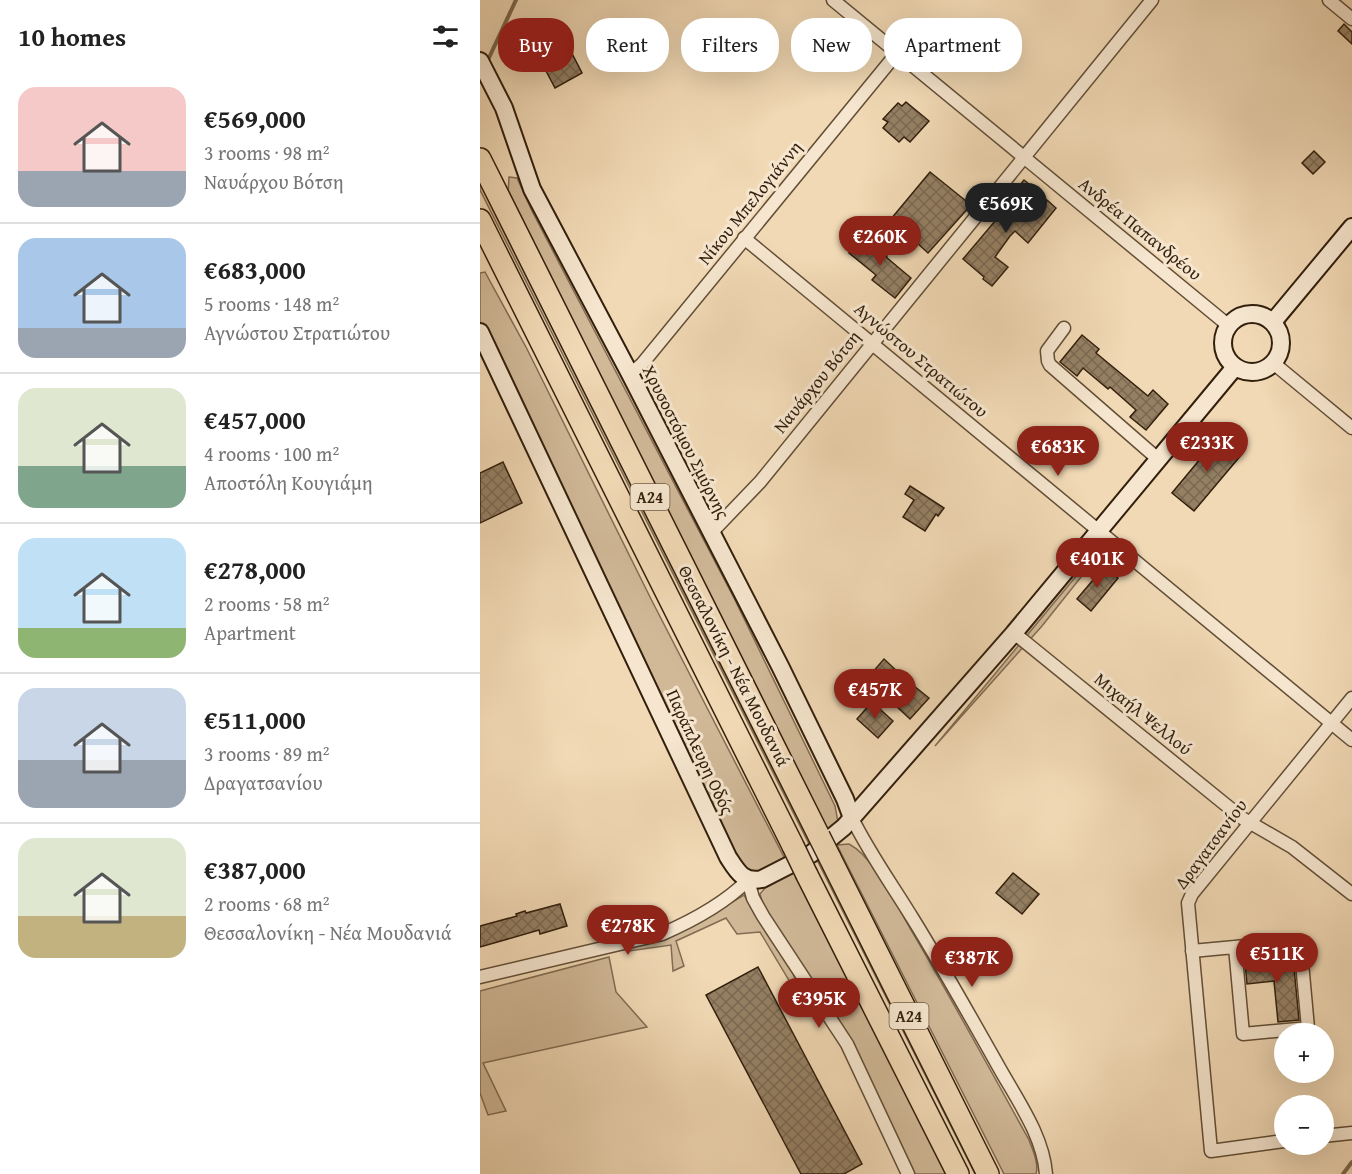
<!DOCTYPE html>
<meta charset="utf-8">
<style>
body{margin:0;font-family:"Gentium Book Plus",serif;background:#f2f2f2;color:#222;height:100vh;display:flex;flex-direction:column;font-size:22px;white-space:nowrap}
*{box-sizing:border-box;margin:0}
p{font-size:20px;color:#767676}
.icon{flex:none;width:33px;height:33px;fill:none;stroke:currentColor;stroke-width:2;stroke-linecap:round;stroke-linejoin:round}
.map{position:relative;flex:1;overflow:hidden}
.drawer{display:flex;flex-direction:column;background:#fff;width:480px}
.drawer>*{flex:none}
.banner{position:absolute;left:18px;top:18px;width:570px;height:54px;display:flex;gap:12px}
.tools{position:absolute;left:794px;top:1023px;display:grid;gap:12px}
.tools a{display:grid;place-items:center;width:60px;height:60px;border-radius:50%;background:#fff;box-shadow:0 6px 24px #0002;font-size:30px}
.price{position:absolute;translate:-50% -51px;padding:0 14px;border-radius:21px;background:#8f2418;color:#fff;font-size:20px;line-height:39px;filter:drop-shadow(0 2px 3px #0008)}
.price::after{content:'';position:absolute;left:50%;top:36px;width:18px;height:14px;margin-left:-9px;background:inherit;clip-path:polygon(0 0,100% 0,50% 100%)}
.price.on{background:#222;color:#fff}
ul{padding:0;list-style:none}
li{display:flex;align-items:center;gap:18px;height:150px;padding:0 18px}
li+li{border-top:2px solid #e0e0e0}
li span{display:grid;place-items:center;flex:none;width:168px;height:120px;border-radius:18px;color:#555}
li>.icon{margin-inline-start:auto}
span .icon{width:72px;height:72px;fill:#fffc;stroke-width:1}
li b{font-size:26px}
h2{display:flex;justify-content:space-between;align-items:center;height:72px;padding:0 18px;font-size:26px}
.chip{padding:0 21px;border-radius:24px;background:#fff;box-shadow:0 6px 24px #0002;font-size:21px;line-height:54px}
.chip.on{background:#8f2418;color:#fff}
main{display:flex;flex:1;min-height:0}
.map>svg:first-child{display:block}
</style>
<main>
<section class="drawer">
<h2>10 homes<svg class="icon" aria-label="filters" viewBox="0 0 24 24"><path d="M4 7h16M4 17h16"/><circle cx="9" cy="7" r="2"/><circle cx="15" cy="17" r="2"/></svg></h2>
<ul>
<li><span style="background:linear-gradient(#f6c9c9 70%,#9aa5b1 0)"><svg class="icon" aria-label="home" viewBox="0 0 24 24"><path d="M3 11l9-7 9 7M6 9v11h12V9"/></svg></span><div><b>€569,000</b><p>3 rooms · 98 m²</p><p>Ναυάρχου Βότση</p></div></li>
<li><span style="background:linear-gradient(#a9c7e8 75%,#9aa5b1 0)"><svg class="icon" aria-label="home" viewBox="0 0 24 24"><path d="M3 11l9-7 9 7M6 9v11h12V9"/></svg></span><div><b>€683,000</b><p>5 rooms · 148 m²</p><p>Αγνώστου Στρατιώτου</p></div></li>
<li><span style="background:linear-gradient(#dfe7d0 65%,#7fa58c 0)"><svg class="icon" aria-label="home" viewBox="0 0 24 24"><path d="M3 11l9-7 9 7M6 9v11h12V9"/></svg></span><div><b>€457,000</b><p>4 rooms · 100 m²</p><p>Αποστόλη Κουγιάμη</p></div></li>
<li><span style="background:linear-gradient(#bfe0f5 75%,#8fb573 0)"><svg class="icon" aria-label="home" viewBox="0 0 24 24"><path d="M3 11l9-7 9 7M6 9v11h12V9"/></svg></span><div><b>€278,000</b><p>2 rooms · 58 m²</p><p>Apartment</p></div></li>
<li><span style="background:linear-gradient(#c9d6e8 60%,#9aa5b1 0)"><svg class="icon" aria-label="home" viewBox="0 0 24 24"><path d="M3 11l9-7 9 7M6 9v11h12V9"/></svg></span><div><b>€511,000</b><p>3 rooms · 89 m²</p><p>Δραγατσανίου</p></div></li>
<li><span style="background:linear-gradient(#dfe7d0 65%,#c2b280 0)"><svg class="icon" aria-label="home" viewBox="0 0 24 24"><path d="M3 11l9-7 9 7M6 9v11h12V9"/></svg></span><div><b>€387,000</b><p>2 rooms · 68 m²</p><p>Θεσσαλονίκη - Νέα Μουδανιά</p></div></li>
</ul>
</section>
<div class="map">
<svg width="872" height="1174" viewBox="0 0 872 1174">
<defs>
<pattern id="building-cross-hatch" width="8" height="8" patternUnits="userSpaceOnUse" patternTransform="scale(1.5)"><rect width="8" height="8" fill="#958064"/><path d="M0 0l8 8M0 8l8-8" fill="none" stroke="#7a6851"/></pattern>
</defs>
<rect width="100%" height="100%" fill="#f1d9b5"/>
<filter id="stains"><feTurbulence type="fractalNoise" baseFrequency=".00333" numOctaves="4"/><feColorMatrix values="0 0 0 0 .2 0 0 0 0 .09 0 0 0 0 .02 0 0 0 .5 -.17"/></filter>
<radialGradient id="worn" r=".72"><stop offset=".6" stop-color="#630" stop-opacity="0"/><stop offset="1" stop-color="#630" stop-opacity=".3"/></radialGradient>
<!-- green -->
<g fill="#d1b998" stroke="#826c52" stroke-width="1.5">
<polygon points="0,175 502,1174 495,1174 0,190"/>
<polygon points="29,177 37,178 52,211 254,598 355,806 358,822 350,836 28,195"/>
<path d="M 5,272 L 47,349 L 172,601 L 306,861 C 289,869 279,878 262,866 L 206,758 L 154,651 L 0,324 L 0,273 Z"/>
<polygon points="622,545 625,547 562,626 455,746"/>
<path d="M 369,844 C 394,857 415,903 430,928 C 471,998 510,1069 549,1140 C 553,1151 559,1163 556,1174 L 524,1174 L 357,845 Z"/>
<polygon points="314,872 466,1174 433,1174 282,902 280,894 285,888"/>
<polygon points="264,895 311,970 332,1012 327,1016 310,982 280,932 257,934 246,918 196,941 204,966 193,971 191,945 149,951 149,946 212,926"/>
<polygon points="129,957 136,992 167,1027 3,1063 26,1111 8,1115 0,1093 0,991"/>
</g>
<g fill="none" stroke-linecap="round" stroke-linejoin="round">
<!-- stream -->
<g stroke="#7e694f" stroke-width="4">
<polyline points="7,62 36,0"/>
<polyline points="863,1174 872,1162"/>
</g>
</g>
<!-- building -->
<g fill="url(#building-cross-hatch)" stroke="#321f0c" stroke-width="1.5">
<polygon points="864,24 872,32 872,44 858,31"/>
<polygon points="82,34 102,73 75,88 54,48"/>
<polygon points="426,102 449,121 430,142 424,137 419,142 403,128 408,122 403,119 418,103 422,106"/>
<polygon points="834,151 845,162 833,174 822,163"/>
<polygon points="450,172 491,205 448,253 411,219"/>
<polygon points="544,180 554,188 538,208 551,219 567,200 576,208 548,243 535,231 530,236 515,257 528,267 512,286 503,279 504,277 483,259 532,201 529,198"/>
<polygon points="383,235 407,256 406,257 431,278 415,298 392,280 396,275 369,253"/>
<polygon points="602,335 619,349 616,353 668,396 673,390 688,404 666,430 650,417 656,410 630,387 628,389 603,368 597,376 580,362"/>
<polygon points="740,435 762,454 714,511 692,493"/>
<polygon points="23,462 42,503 0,523 0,473"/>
<polygon points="430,486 464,508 458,516 456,514 445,531 423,517 434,500 425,494"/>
<polygon points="624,567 638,578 611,611 597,599"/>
<polygon points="404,659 420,674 402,694 386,680"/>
<polygon points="434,686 449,698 430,719 416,706"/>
<polygon points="392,702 413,721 398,738 377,719"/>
<polygon points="533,873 559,894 542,914 516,893"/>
<polygon points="80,904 87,926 60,934 59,930 0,947 0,926 37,916 36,914 45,911 46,913"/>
<polygon points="813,957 819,1020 798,1022 794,981 767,984 765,962"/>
<polygon points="278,967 382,1164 364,1174 321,1174 226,995"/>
</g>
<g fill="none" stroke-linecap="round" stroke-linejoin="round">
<defs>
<g id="street">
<polyline points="353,0 749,326"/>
<polyline points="849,0 872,19"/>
<polyline points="264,238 872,740"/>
<polyline points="584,328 567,351 568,361 570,365 678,459"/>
<polyline points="792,362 872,428"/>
<polyline points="150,374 162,364 417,53"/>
<polyline points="231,533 280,482 672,0"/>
<polyline points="534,633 762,818 812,847 872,894"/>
<path d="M 372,818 C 389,853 413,886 433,919 C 462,966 489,1014 516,1062 C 535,1097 563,1134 566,1174"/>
<polyline points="712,951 820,941 828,1028 763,1034 755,947"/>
<path d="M 0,977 L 182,934 C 212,921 245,903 268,880 L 273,898 L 283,916 L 367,1044 L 428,1174"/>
<polyline points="843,1136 872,1133"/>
<polyline points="804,1141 731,1151 708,903 712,894 872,698"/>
</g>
<g id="secondary">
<polyline points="0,61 24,108 52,189 150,374 300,666 365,799 372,818"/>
<circle cx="772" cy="343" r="29"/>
<polyline points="793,322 872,227"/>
<path d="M 0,332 L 248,857 C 257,871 263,883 282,879 L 331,854 L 364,827 L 534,633 L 755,367"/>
</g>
<g id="highway">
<polyline points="0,159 339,836"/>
<polyline points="0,220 313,846"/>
<polyline points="350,858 508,1174"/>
<polyline points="327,875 478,1174"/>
</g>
</defs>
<!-- street casing -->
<use href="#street" stroke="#624e36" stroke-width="15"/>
<!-- secondary casing -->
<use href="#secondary" stroke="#321f0c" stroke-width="20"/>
<!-- highway casing -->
<use href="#highway" stroke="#321f0c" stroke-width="24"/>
<!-- street -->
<use href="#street" stroke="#f6e6cf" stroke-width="12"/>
<!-- secondary -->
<use href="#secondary" stroke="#f6e6cf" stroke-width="16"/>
<!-- highway -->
<use href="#highway" stroke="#f1d9b5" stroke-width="21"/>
<defs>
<g id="highway-bridge">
<polyline points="339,836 350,858"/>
<polyline points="313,846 327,875"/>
</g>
</defs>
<!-- highway-bridge casing -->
<use href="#highway-bridge" stroke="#321f0c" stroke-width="24" stroke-linecap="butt"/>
<!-- highway-bridge -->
<use href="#highway-bridge" stroke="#f1d9b5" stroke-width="21"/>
</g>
<g text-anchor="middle" stroke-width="6" stroke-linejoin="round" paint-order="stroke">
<!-- shield labels -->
<g fill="#f6e6cf" stroke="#6d5b46" stroke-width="1.5">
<rect x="150.5" y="484" width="39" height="26" rx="4.5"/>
<rect x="409.5" y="1003" width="39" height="26" rx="4.5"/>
</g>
<g font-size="16" font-weight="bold" fill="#321f0c">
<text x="170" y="503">Α24</text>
<text x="429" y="1022">Α24</text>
</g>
<!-- street labels -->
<g font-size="18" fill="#321f0c" stroke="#f6e6cf">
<text transform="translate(270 203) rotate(-51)" y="6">Νίκου Μπελογιάννη</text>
<text transform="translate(660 229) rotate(39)" y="6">Ανδρέα Παπανδρέου</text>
<text transform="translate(441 360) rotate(40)" y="6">Αγνώστου Στρατιώτου</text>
<text transform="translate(337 382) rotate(-51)" y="6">Ναυάρχου Βότση</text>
<text transform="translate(206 442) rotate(63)" y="6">Χρυσοστόμου Σμύρνης</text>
<text transform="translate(254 666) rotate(63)" y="6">Θεσσαλονίκη - Νέα Μουδανιά</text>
<text transform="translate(663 714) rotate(39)" y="6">Μιχαήλ Ψελλού</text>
<text transform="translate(220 752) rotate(65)" y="6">Παράπλευρη Οδός</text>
<text transform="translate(731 844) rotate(-53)" y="6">Δραγατσανίου</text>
</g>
</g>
<rect width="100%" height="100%" filter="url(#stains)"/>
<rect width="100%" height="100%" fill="url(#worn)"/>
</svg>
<div class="tools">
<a>+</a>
<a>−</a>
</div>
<b class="price on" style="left:526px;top:234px">€569K</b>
<b class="price" style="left:400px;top:267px">€260K</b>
<b class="price" style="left:727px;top:473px">€233K</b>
<b class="price" style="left:578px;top:477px">€683K</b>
<b class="price" style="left:617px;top:589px">€401K</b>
<b class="price" style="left:395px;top:720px">€457K</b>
<b class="price" style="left:148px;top:956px">€278K</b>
<b class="price" style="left:797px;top:984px">€511K</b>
<b class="price" style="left:492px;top:988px">€387K</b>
<b class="price" style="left:339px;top:1029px">€395K</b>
<div class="banner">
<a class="chip on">Buy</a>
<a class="chip">Rent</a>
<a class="chip">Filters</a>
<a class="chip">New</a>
<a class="chip">Apartment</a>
</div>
</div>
</main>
